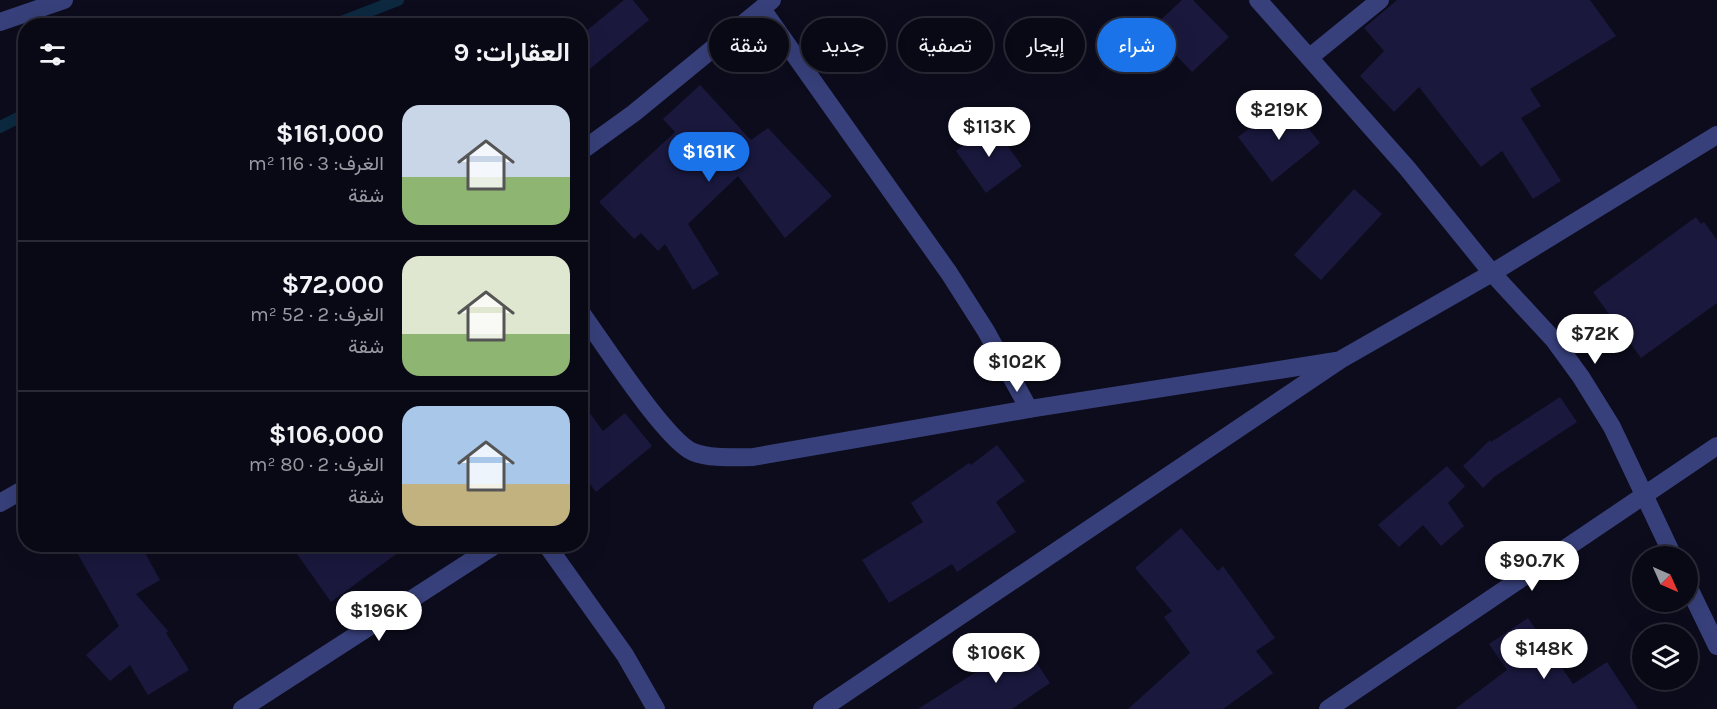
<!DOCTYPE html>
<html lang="ar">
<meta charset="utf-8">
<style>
body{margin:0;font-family:Karla,Vazirmatn,sans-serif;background:#171723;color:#f1f3f6;direction:rtl;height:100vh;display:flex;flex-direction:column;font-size:22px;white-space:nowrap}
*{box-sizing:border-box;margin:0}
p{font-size:20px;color:#999aa1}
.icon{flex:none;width:33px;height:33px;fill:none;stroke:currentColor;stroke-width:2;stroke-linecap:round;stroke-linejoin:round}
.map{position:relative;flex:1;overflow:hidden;direction:ltr}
.side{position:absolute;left:18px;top:18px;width:570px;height:534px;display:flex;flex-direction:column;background:#090916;border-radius:24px;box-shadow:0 6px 24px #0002,0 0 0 2px #292a35;direction:rtl}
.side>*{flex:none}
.guide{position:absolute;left:606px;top:18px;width:570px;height:54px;direction:rtl;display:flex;gap:12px}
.needle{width:39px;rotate:135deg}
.controls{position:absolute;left:1632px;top:546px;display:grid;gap:12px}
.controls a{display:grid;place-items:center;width:66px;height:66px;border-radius:50%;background:#090916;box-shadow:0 6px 24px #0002,0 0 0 2px #292a35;font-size:30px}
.price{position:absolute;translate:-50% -51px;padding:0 14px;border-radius:21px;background:#fff;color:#222;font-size:20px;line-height:39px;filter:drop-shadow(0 2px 3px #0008)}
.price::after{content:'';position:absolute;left:50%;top:36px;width:18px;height:14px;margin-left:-9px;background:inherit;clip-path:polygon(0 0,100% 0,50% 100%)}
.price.active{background:#1a73e8;color:#fff}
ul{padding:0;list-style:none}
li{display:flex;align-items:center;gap:18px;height:150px;padding:0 18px}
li+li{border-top:2px solid #292a35}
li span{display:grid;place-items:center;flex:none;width:168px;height:120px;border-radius:18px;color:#555}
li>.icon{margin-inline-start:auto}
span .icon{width:72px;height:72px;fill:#fffc;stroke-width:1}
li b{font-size:26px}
h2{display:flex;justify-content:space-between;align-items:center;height:72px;padding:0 18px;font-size:26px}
.tag{padding:0 21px;border-radius:27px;background:#090916;box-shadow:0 6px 24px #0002,0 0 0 2px #292a35;font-size:21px;line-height:54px}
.tag.active{background:#1a73e8;color:#fff}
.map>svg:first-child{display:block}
</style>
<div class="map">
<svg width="1717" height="709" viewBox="0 0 1717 709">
<rect width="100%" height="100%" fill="#0c0c1d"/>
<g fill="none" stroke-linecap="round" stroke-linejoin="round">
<!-- stream -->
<g stroke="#0c2940" stroke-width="12">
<polyline points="331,26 398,0"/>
<polyline points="0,127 26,114"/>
</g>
</g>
<!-- building -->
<g fill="#1a183d">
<polygon points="624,0 633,0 649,20 580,77 580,36"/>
<polygon points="1182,0 1193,0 1229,37 1192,72 1151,29"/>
<polygon points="1397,0 1590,0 1616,36 1530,89 1541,106 1521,118 1561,181 1533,199 1502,151 1481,167 1419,87 1394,112 1360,76 1384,51 1364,28"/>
<polygon points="700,85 751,140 768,128 832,196 785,238 738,176 688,224 719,274 693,290 665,244 658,251 641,233 634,239 599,202 675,132 663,119"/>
<polygon points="1286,100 1320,143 1272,182 1238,137"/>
<polygon points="992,124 1022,166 986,193 956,151"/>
<polygon points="1354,189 1382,214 1321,280 1294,255"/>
<polygon points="1696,217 1701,224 1704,222 1717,240 1717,303 1641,358 1593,292"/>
<polygon points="1560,397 1577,422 1494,477 1483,488 1463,466 1490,440 1491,442"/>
<polygon points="580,400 603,431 625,413 652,446 596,492 580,471"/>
<polygon points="997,445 1025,481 996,502 1016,532 957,572 952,564 889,603 862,560 923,522 911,503 969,463 971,465"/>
<polygon points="1447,466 1465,486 1448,503 1464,526 1441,546 1423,525 1399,547 1378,525"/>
<polygon points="1181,528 1218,571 1223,566 1275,638 1256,651 1273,673 1223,709 1128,709 1190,653 1164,617 1172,611 1135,568"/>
<polygon points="72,544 93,544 98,550 108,544 140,544 160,580 136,594 168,631 166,633 189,670 148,695 130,665 110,681 86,655 119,626"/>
<polygon points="290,544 410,544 331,602"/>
<polygon points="1528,618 1573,684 1607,662 1638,709 1455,709 1507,670 1489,644"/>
<polygon points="1023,642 1050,683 1012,709 918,709"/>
</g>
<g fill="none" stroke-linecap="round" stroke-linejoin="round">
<!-- minor -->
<g stroke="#38407b" stroke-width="18">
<polyline points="1258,0 1407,168 1492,273 1554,340 1581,377 1612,427 1673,556"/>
<polyline points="762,9 949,273 986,331 1029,409"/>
<polyline points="0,22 64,0"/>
<polyline points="1310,57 1380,0"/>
<polyline points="580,152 634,113 772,0"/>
<path d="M 580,311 C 602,341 665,440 693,452 C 711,459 734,457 753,457 L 1029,409 L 1336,361"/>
<polyline points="0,503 26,488"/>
<polyline points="546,544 625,655 656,709"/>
<polyline points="1688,586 1717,646"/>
<polyline points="242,709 497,544"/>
<polyline points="822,709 1340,360 1492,273 1717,135"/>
<polyline points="1328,709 1717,446"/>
</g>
</g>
</svg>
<div class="controls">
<a><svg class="needle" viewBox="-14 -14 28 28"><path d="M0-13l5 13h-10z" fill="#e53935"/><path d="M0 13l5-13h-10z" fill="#999aa1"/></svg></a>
<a><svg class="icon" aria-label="layers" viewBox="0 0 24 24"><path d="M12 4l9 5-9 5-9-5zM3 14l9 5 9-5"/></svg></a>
</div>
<b class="price" style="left:1279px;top:141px">$219K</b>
<b class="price" style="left:989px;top:158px">$113K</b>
<b class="price active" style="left:709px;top:183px">$161K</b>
<b class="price" style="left:1595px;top:365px">$72K</b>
<b class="price" style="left:1017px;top:393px">$102K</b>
<b class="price" style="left:1532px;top:592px">$90.7K</b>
<b class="price" style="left:379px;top:642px">$196K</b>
<b class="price" style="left:1544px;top:680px">$148K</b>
<b class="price" style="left:996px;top:684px">$106K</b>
<div class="guide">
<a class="tag active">شراء</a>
<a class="tag">إيجار</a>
<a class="tag">تصفية</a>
<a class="tag">جديد</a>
<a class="tag">شقة</a>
</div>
<section class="side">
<h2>العقارات: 9<svg class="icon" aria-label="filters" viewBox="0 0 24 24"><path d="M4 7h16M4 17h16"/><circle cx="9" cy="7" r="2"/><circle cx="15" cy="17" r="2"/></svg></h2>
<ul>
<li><span style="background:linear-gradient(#c9d6e8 60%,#8fb573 0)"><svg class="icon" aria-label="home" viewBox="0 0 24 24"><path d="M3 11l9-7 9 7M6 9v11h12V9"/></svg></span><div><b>$161,000</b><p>الغرف: 3 · 116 m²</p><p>شقة</p></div></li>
<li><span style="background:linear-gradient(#dfe7d0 65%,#8fb573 0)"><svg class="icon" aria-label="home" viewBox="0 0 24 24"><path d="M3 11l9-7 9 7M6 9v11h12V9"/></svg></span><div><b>$72,000</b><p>الغرف: 2 · 52 m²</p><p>شقة</p></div></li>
<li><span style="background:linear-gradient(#a9c7e8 65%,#c2b280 0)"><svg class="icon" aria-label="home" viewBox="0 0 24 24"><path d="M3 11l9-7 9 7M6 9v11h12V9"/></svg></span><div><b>$106,000</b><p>الغرف: 2 · 80 m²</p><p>شقة</p></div></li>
</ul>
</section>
</div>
